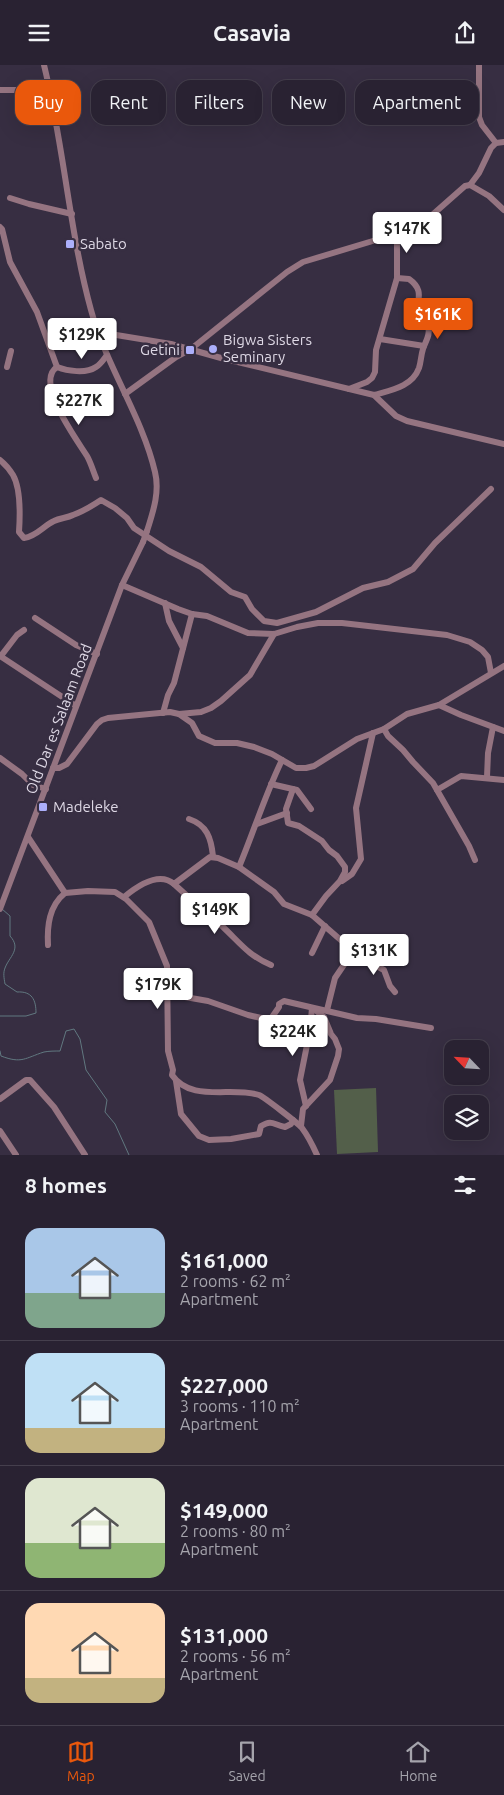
<!DOCTYPE html>
<meta charset="utf-8">
<style>
body{margin:0;font-family:Ubuntu,sans-serif;background:#312a3a;color:#f1f3f6;height:100vh;display:flex;flex-direction:column;font-size:19px;white-space:nowrap}
*{box-sizing:border-box;margin:0}
p{font-size:16px;color:#a5a4ac}
.icon{flex:none;width:28px;height:28px;fill:none;stroke:currentColor;stroke-width:2;stroke-linecap:round;stroke-linejoin:round}
.map{position:relative;height:1090px;overflow:hidden}
.panel{display:flex;flex-direction:column;background:#292232;flex:1}
.panel>*{flex:none}
.guide{position:absolute;left:15px;top:15px;width:475px;height:45px;display:flex;gap:10px}
.needle{width:32px;rotate:295deg}
.buttons{position:absolute;left:444px;top:975px;display:grid;gap:10px}
.buttons a{display:grid;place-items:center;width:45px;height:45px;border-radius:10px;background:#292232;box-shadow:0 5px 20px #0002,0 0 0 1px #453f4d;font-size:25px}
.price{position:absolute;translate:-50% -42px;padding:0 11px;border-radius:5px;background:#fff;color:#222;font-size:16px;line-height:32px;filter:drop-shadow(0 1px 2px #0008)}
.price::after{content:'';position:absolute;left:50%;top:30px;width:15px;height:11px;margin-left:-8px;background:inherit;clip-path:polygon(0 0,100% 0,50% 100%)}
.price.current{background:#ea580c;color:#fff}
ul{padding:0;list-style:none}
li{display:flex;align-items:center;gap:15px;height:125px;padding:0 25px}
li+li{border-top:1px solid #453f4d}
li span{display:grid;place-items:center;flex:none;width:140px;height:100px;border-radius:15px;color:#555}
li>.icon{margin-inline-start:auto}
span .icon{width:60px;height:60px;fill:#fffc;stroke-width:1}
li b{font-size:21px}
h2{display:flex;justify-content:space-between;align-items:center;height:60px;padding:0 25px;font-size:21px}
.pill{padding:0 18px;border-radius:15px;background:#292232;box-shadow:0 5px 20px #0002,0 0 0 1px #453f4d;font-size:18px;line-height:45px}
.pill.current{background:#ea580c;color:#fff}
header{display:flex;justify-content:space-between;align-items:center;height:65px;padding:0 25px;background:#292232;font-size:22px;font-weight:700}
.tabs{display:flex;justify-content:space-around;align-items:center;height:70px;border-top:1px solid #453f4d;background:#292232;font-size:14px;color:#a5a4ac}
.tabs a{display:grid;justify-items:center;gap:2px}
.tabs .current{color:#ea580c}
.map>svg:first-child{display:block}
</style>
<header><svg class="icon" aria-label="menu" viewBox="0 0 24 24"><path d="M4 6h16M4 12h16M4 18h16"/></svg>Casavia<svg class="icon" aria-label="share" viewBox="0 0 24 24"><path d="M12 15V3M7 8l5-5 5 5M5 13v7h14v-7"/></svg></header>
<div class="map">
<svg width="504" height="1090" viewBox="0 0 504 1090">
<rect width="100%" height="100%" fill="#372e42"/>
<!-- green -->
<polygon fill="#535f4a" points="376,1023 378,1087 337,1089 334,1025"/>
<g fill="none" stroke-linecap="round" stroke-linejoin="round">
<!-- stream -->
<g stroke="#617880" stroke-width="1">
<path d="M 0,951 L 26,951 L 36,948 C 36,935 32,926 17,927 L 5,919 C 4,913 3,908 5,903 C 9,892 22,884 10,871 L 10,851 L 2,844"/>
<path d="M 0,986 L 1,991 C 22,999 25,993 44,987 C 49,986 55,986 60,986 L 66,966 L 74,964 L 80,974 L 86,1005 L 107,1035 L 105,1047 L 115,1059 L 129,1090"/>
</g>
<!-- minor -->
<g stroke="#957481" stroke-width="6">
<path d="M 44,0 C 64,81 69,165 91,245 C 106,301 142,351 155,407 C 160,427 153,447 147,466"/>
<polyline points="479,0 479,52 482,60 496,78"/>
<polyline points="0,25 18,25 51,32"/>
<polyline points="470,120 489,131 504,145"/>
<polyline points="10,133 29,139 72,149"/>
<polyline points="0,162 2,164 10,197 37,247 57,302"/>
<polyline points="98,267 171,279 221,293 374,330 396,351 407,356 504,379"/>
<polyline points="380,274 424,281"/>
<polyline points="7,302 11,286"/>
<path d="M 57,302 C 34,317 77,375 87,391 C 91,398 93,406 96,413"/>
<path d="M 57,302 C 67,306 86,309 96,302 C 100,300 104,294 107,290"/>
<polyline points="349,324 367,317 372,313 375,307 376,285 397,213 397,166"/>
<polyline points="125,329 176,292 191,284 287,207 303,197 376,175 397,166 413,156 431,151 465,121 470,120 479,108 491,83 496,78 504,77"/>
<path d="M 374,330 C 391,325 412,322 419,303 C 421,297 421,290 423,284 C 425,277 431,270 428,262 C 426,257 421,254 419,249 C 414,237 427,227 409,214 L 397,213"/>
<path d="M 0,395 C 5,399 10,405 13,410 C 21,424 20,452 19,467 L 24,473 C 37,471 43,461 54,456 C 60,453 67,453 73,450 C 84,446 92,441 101,435 L 115,443 L 127,453 L 134,463 L 169,486 L 201,502 L 231,527 L 245,532 L 252,544 L 264,556 L 277,558 L 316,547 L 363,523 L 388,517 L 413,504 L 435,478 L 491,424"/>
<polyline points="122,520 178,544 192,549 207,551 248,568 274,569 297,562 318,558 342,558 447,570 470,577 482,585 488,592 491,608"/>
<polyline points="165,538 169,556 183,583"/>
<polyline points="35,553 76,580 97,589"/>
<polyline points="0,591 76,641"/>
<polyline points="1,591 17,570 24,565"/>
<polyline points="439,640 461,650 504,666"/>
<polyline points="163,648 168,630 174,618 192,549"/>
<polyline points="179,649 201,647 211,643 221,636 250,610 274,569"/>
<polyline points="384,664 388,671 403,685 413,697 433,718 469,781 475,795"/>
<polyline points="0,693 22,709 33,720 46,724"/>
<polyline points="53,703 59,703 67,699 97,659 102,655 108,653 170,647 179,649 192,658 199,671 215,678 237,678 254,682 272,689 296,703 306,703 314,701 357,674 384,664 407,649 439,640 504,601"/>
<polyline points="487,712 488,688 493,662"/>
<polyline points="271,719 297,725 311,744"/>
<polyline points="293,724 286,744 288,758 299,761 322,776 329,785 337,791 345,802 345,807 340,816 326,831 312,850"/>
<polyline points="437,725 461,711 504,715"/>
<path d="M 189,754 C 207,760 211,773 213,791"/>
<polyline points="257,759 287,748"/>
<path d="M 28,772 L 65,828 L 88,826 L 115,827 L 126,834 L 149,857 L 167,901 L 168,986 L 173,1005 L 172,1010 C 191,1038 232,1021 259,1030 C 264,1032 299,1059 302,1063 C 308,1071 313,1081 317,1090"/>
<path d="M 239,802 C 254,766 265,730 282,695"/>
<polyline points="342,816 352,809 361,794 356,743 373,668"/>
<path d="M 174,819 C 190,834 206,848 223,862 C 240,878 249,891 271,900"/>
<path d="M 124,832 C 136,822 159,806 174,819 L 210,792 L 218,793 L 239,802 L 274,827 L 284,839 L 312,850 L 343,877 L 352,888 L 335,913 L 327,945"/>
<polyline points="0,844 122,520 143,477"/>
<path d="M 48,880 C 47,861 49,841 65,828"/>
<polyline points="312,888 325,861"/>
<polyline points="352,888 384,905 390,921 395,927"/>
<polyline points="168,929 208,936 248,950 270,955 279,942 279,939 284,936 357,953 376,954 431,963"/>
<polyline points="270,955 268,965 270,967 308,975"/>
<path d="M 176,1016 L 181,1049 L 199,1071 L 209,1075 L 231,1074 L 259,1069 L 261,1061 C 273,1054 273,1060 285,1062 L 291,1059 L 293,1055"/>
<polyline points="0,1034 26,1015 30,1015 54,1042 85,1090"/>
<polyline points="306,1041 300,1015 310,965 312,943"/>
<polyline points="301,1061 303,1044 330,1015 338,991 339,984 335,974 331,969 324,952 315,945"/>
<polyline points="0,1066 16,1090"/>
</g>
<!-- minor-bridge -->
<polyline stroke="#957481" stroke-width="6" points="143,477 147,466"/>
</g>
<!-- markers -->
<g fill="#acaffb" stroke="#372e42" stroke-width="2">
<rect x="65" y="174" width="10" height="10" rx="2.5"/>
<circle cx="213" cy="284" r="5"/>
<rect x="185" y="280" width="10" height="10" rx="2.5"/>
<rect x="38" y="737" width="10" height="10" rx="2.5"/>
</g>
<g text-anchor="middle" stroke-width="5" stroke-linejoin="round" paint-order="stroke">
<!-- poi labels -->
<g font-size="15" fill="#ded8e5" stroke="#372e42" text-anchor="start">
<text x="80" y="184">Sabato</text>
<text x="223" y="280">Bigwa Sisters<tspan x="223" dy="17">Seminary</tspan></text>
<text x="180" y="290" text-anchor="end">Getini</text>
<text x="53" y="747">Madeleke</text>
</g>
<!-- street labels -->
<g font-size="15" fill="#ded8e5" stroke="#372e42">
<text transform="translate(59 654) rotate(-69)" y="5">Old Dar es Salaam Road</text>
</g>
</g>
</svg>
<div class="buttons">
<a><svg class="needle" viewBox="-14 -14 28 28"><path d="M0-13l5 13h-10z" fill="#e53935"/><path d="M0 13l5-13h-10z" fill="#a5a4ac"/></svg></a>
<a><svg class="icon" aria-label="layers" viewBox="0 0 24 24"><path d="M12 4l9 5-9 5-9-5zM3 14l9 5 9-5"/></svg></a>
</div>
<b class="price" style="left:407px;top:189px">$147K</b>
<b class="price current" style="left:438px;top:275px">$161K</b>
<b class="price" style="left:82px;top:295px">$129K</b>
<b class="price" style="left:79px;top:361px">$227K</b>
<b class="price" style="left:215px;top:870px">$149K</b>
<b class="price" style="left:374px;top:911px">$131K</b>
<b class="price" style="left:158px;top:945px">$179K</b>
<b class="price" style="left:293px;top:992px">$224K</b>
<div class="guide">
<a class="pill current">Buy</a>
<a class="pill">Rent</a>
<a class="pill">Filters</a>
<a class="pill">New</a>
<a class="pill">Apartment</a>
</div>
</div>
<section class="panel">
<h2>8 homes<svg class="icon" aria-label="filters" viewBox="0 0 24 24"><path d="M4 7h16M4 17h16"/><circle cx="9" cy="7" r="2"/><circle cx="15" cy="17" r="2"/></svg></h2>
<ul>
<li><span style="background:linear-gradient(#a9c7e8 65%,#7fa58c 0)"><svg class="icon" aria-label="home" viewBox="0 0 24 24"><path d="M3 11l9-7 9 7M6 9v11h12V9"/></svg></span><div><b>$161,000</b><p>2 rooms · 62 m²</p><p>Apartment</p></div></li>
<li><span style="background:linear-gradient(#bfe0f5 75%,#c2b280 0)"><svg class="icon" aria-label="home" viewBox="0 0 24 24"><path d="M3 11l9-7 9 7M6 9v11h12V9"/></svg></span><div><b>$227,000</b><p>3 rooms · 110 m²</p><p>Apartment</p></div></li>
<li><span style="background:linear-gradient(#dfe7d0 65%,#8fb573 0)"><svg class="icon" aria-label="home" viewBox="0 0 24 24"><path d="M3 11l9-7 9 7M6 9v11h12V9"/></svg></span><div><b>$149,000</b><p>2 rooms · 80 m²</p><p>Apartment</p></div></li>
<li><span style="background:linear-gradient(#ffd9b3 75%,#c2b280 0)"><svg class="icon" aria-label="home" viewBox="0 0 24 24"><path d="M3 11l9-7 9 7M6 9v11h12V9"/></svg></span><div><b>$131,000</b><p>2 rooms · 56 m²</p><p>Apartment</p></div></li>
</ul>
</section>
<nav class="tabs">
<a class="current"><svg class="icon" aria-label="map" viewBox="0 0 24 24"><path d="M3 6l6-2 6 2 6-2v14l-6 2-6-2-6 2zM9 4v14M15 6v14"/></svg>Map</a>
<a><svg class="icon" aria-label="saved" viewBox="0 0 24 24"><path d="M7 4h10v16l-5-4-5 4z"/></svg>Saved</a>
<a><svg class="icon" aria-label="home" viewBox="0 0 24 24"><path d="M3 11l9-7 9 7M6 9v11h12V9"/></svg>Home</a>
</nav>
